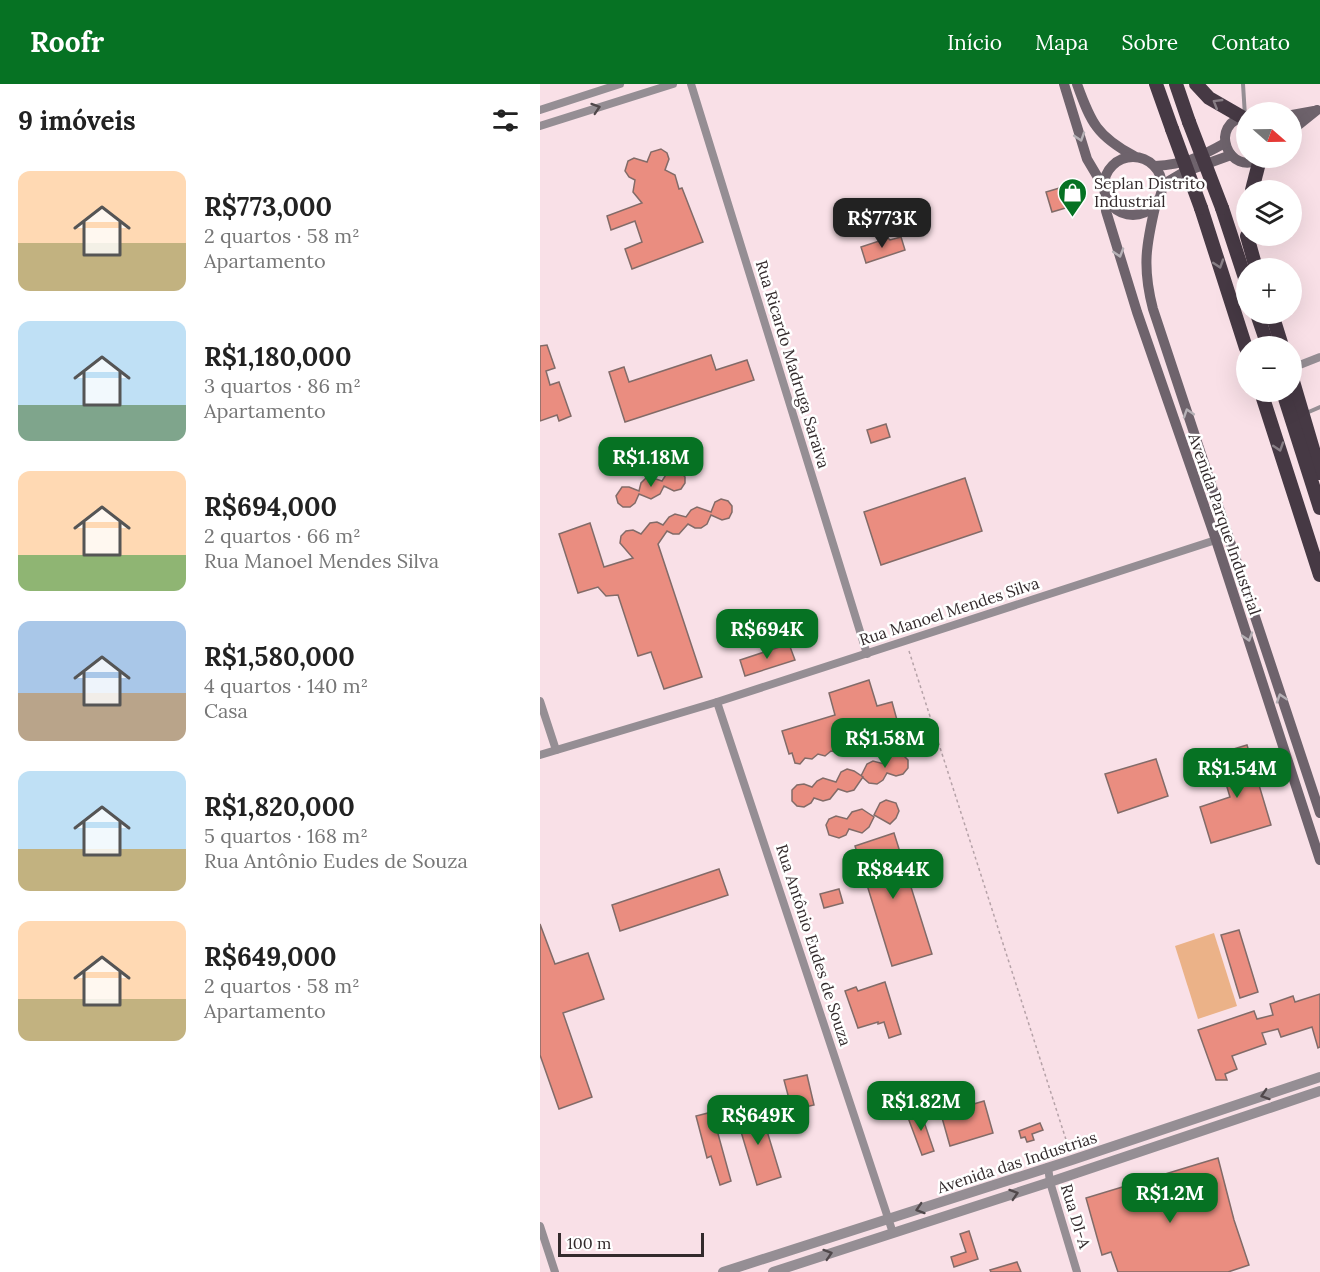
<!DOCTYPE html>
<html lang="pt">
<meta charset="utf-8">
<style>
body{margin:0;font-family:Lora,serif;background:#f2f2f2;color:#222;height:100vh;display:flex;flex-direction:column;font-size:22px;white-space:nowrap}
*{box-sizing:border-box;margin:0}
p{font-size:20px;color:#767676}
.icon{flex:none;width:33px;height:33px;fill:none;stroke:currentColor;stroke-width:2;stroke-linecap:round;stroke-linejoin:round}
.map{position:relative;flex:1;overflow:hidden}
.side{display:flex;flex-direction:column;background:#fff;width:540px}
.side>*{flex:none}
.needle{width:39px;rotate:110deg}
.tools{position:absolute;left:696px;top:18px;display:grid;gap:12px}
.tools a{display:grid;place-items:center;width:66px;height:66px;border-radius:50%;background:#fff;box-shadow:0 6px 24px #0002;font-size:30px}
.scale{position:absolute;left:18px;bottom:15px;width:146px;box-sizing:border-box;padding-left:6px;border:3px solid #332a2c;border-top:0;font-size:16px;line-height:21px;white-space:nowrap;color:#332a2c;-webkit-text-stroke:4px #fff;paint-order:stroke}
.price{position:absolute;translate:-50% -51px;padding:0 14px;border-radius:12px;background:#067223;color:#fff;font-size:20px;line-height:39px;filter:drop-shadow(0 2px 3px #0008)}
.price::after{content:'';position:absolute;left:50%;top:36px;width:18px;height:14px;margin-left:-9px;background:inherit;clip-path:polygon(0 0,100% 0,50% 100%)}
.price.active{background:#222;color:#fff}
ul{padding:0;list-style:none}
li{display:flex;align-items:center;gap:18px;height:150px;padding:0 18px}
li span{display:grid;place-items:center;flex:none;width:168px;height:120px;border-radius:12px;color:#555}
li>.icon{margin-inline-start:auto}
span .icon{width:72px;height:72px;fill:#fffc;stroke-width:1}
li b{font-size:26px}
h2{display:flex;justify-content:space-between;align-items:center;height:72px;padding:0 18px;font-size:26px}
header{display:flex;align-items:center;gap:36px;box-sizing:border-box;height:84px;padding:0 30px;background:#067223;color:#fff}
header strong{font-size:28px}
nav{display:flex;gap:33px;margin-inline-start:auto;font-size:21px}
main{display:flex;flex:1;min-height:0}
.map>svg:first-child{display:block}
</style>
<header>
<strong>Roofr</strong>
<nav><a>Início</a><a>Mapa</a><a>Sobre</a><a>Contato</a></nav>
</header>
<main>
<section class="side">
<h2>9 imóveis<svg class="icon" aria-label="filters" viewBox="0 0 24 24"><path d="M4 7h16M4 17h16"/><circle cx="9" cy="7" r="2"/><circle cx="15" cy="17" r="2"/></svg></h2>
<ul>
<li><span style="background:linear-gradient(#ffd9b3 60%,#c2b280 0)"><svg class="icon" aria-label="home" viewBox="0 0 24 24"><path d="M3 11l9-7 9 7M6 9v11h12V9"/></svg></span><div><b>R$773,000</b><p>2 quartos · 58 m²</p><p>Apartamento</p></div></li>
<li><span style="background:linear-gradient(#bfe0f5 70%,#7fa58c 0)"><svg class="icon" aria-label="home" viewBox="0 0 24 24"><path d="M3 11l9-7 9 7M6 9v11h12V9"/></svg></span><div><b>R$1,180,000</b><p>3 quartos · 86 m²</p><p>Apartamento</p></div></li>
<li><span style="background:linear-gradient(#ffd9b3 70%,#8fb573 0)"><svg class="icon" aria-label="home" viewBox="0 0 24 24"><path d="M3 11l9-7 9 7M6 9v11h12V9"/></svg></span><div><b>R$694,000</b><p>2 quartos · 66 m²</p><p>Rua Manoel Mendes Silva</p></div></li>
<li><span style="background:linear-gradient(#a9c7e8 60%,#b9a48a 0)"><svg class="icon" aria-label="home" viewBox="0 0 24 24"><path d="M3 11l9-7 9 7M6 9v11h12V9"/></svg></span><div><b>R$1,580,000</b><p>4 quartos · 140 m²</p><p>Casa</p></div></li>
<li><span style="background:linear-gradient(#bfe0f5 65%,#c2b280 0)"><svg class="icon" aria-label="home" viewBox="0 0 24 24"><path d="M3 11l9-7 9 7M6 9v11h12V9"/></svg></span><div><b>R$1,820,000</b><p>5 quartos · 168 m²</p><p>Rua Antônio Eudes de Souza</p></div></li>
<li><span style="background:linear-gradient(#ffd9b3 65%,#c2b280 0)"><svg class="icon" aria-label="home" viewBox="0 0 24 24"><path d="M3 11l9-7 9 7M6 9v11h12V9"/></svg></span><div><b>R$649,000</b><p>2 quartos · 58 m²</p><p>Apartamento</p></div></li>
</ul>
</section>
<div class="map">
<svg width="780" height="1188" viewBox="0 0 780 1188">
<rect width="100%" height="100%" fill="#f9e0e7"/>
<!-- green -->
<polygon fill="#ebb288" points="674,849 697,922 658,935 635,862"/>
<!-- building -->
<g fill="#ea8d80" stroke="#826b68" stroke-width="1.5">
<polygon points="121,65 127,69 129,75 125,86 135,91 139,105 142,104 163,158 92,185 85,165 102,158 95,137 71,146 67,132 102,119 93,108 95,96 89,93 85,87 88,77 94,74 107,78 111,68"/>
<polygon points="533,100 539,120 512,128 506,108"/>
<polygon points="361,153 365,166 326,179 321,163 348,154 350,156"/>
<polygon points="7,261 15,284 6,287 10,301 19,298 31,332 19,337 17,331 0,337 0,262"/>
<polygon points="171,271 176,286 207,276 214,296 85,338 69,288 84,283 89,298"/>
<polygon points="346,340 350,353 331,359 327,346"/>
<polygon points="133,386 140,387 145,393 145,399 141,405 134,407 124,402 120,410 111,415 99,410 95,419 90,423 83,423 78,419 76,412 82,403 89,403 99,407 101,399 106,394 113,394 122,397 127,389"/>
<polygon points="425,394 442,447 341,481 324,428"/>
<polygon points="181,415 188,417 192,422 192,428 189,434 182,436 171,431 167,440 161,444 155,444 148,440 139,450 133,450 127,447 118,460 162,593 124,605 111,568 98,572 78,511 66,512 58,503 38,509 19,450 50,439 64,483 93,474 80,459 81,452 86,447 93,446 101,450 110,439 117,438 123,441 129,433 135,430 146,433 151,426 157,423 171,428 175,418"/>
<polygon points="249,560 255,576 205,592 200,576"/>
<polygon points="329,596 337,622 352,618 357,636 316,649 317,657 315,662 310,662 304,658 296,668 291,667 285,672 278,670 272,675 265,674 260,680 255,679 252,669 249,670 242,647 295,631 289,609"/>
<polygon points="707,661 731,741 671,759 660,723 690,713 677,670"/>
<polygon points="356,669 363,671 368,676 368,684 363,690 356,692 347,689 343,696 337,700 329,699 321,692 327,680 333,677 344,680 350,672"/>
<polygon points="616,675 628,712 578,729 565,690"/>
<polygon points="307,685 314,687 323,693 314,706 307,708 298,705 290,715 283,717 274,714 271,719 264,723 257,722 252,717 252,706 257,701 264,700 272,703 277,697 283,694 296,698 301,688"/>
<polygon points="346,716 356,719 359,727 356,734 350,740 334,731 340,719"/>
<polygon points="322,725 334,733 329,743 322,749 309,745 306,751 299,754 289,751 286,741 289,735 296,732 307,735 312,728"/>
<polygon points="354,749 392,870 352,882 315,762"/>
<polygon points="179,785 188,811 80,847 72,821"/>
<polygon points="299,805 303,819 284,824 280,810"/>
<polygon points="0,840 15,880 48,869 64,915 23,929 52,1013 19,1025 0,971"/>
<polygon points="699,846 718,908 700,914 681,851"/>
<polygon points="345,898 361,950 349,954 344,938 338,940 338,938 318,944 305,907 316,903 318,907"/>
<polygon points="780,910 780,963 778,964 772,943 741,953 738,945 722,949 726,960 692,972 697,985 685,990 687,996 676,996 658,946 714,927 717,935 733,931 730,920 753,912 755,918"/>
<polygon points="267,991 274,1021 252,1026 244,996"/>
<polygon points="414,1004 420,1024 444,1017 453,1049 410,1062 395,1009"/>
<polygon points="220,1024 241,1093 217,1101 196,1031"/>
<polygon points="380,1026 394,1067 382,1071 367,1031"/>
<polygon points="172,1028 191,1097 180,1101 171,1072 167,1074 156,1032"/>
<polygon points="500,1039 503,1046 492,1050 494,1056 487,1058 485,1053 481,1054 479,1047"/>
<polygon points="678,1074 694,1136 709,1181 688,1188 578,1188 571,1168 562,1171 546,1114"/>
<polygon points="429,1147 438,1175 414,1183 411,1173 426,1168 420,1150"/>
<polygon points="477,1178 481,1188 451,1188 450,1186"/>
</g>
<g fill="none" stroke-linecap="round" stroke-linejoin="round">
<!-- path -->
<polyline stroke="#b6a2a8" stroke-width="1.5" stroke-dasharray="3 3" stroke-linecap="butt" points="369,567 529,1065"/>
<!-- service -->
<g stroke="#958e94" stroke-width="4">
<polyline points="703,0 705,32"/>
<polyline points="764,330 780,323"/>
</g>
<!-- minor -->
<g stroke="#958e94" stroke-width="8">
<polyline points="151,0 327,570"/>
<polyline points="0,26 80,0"/>
<polyline points="0,42 133,0"/>
<polyline points="752,284 780,273"/>
<polyline points="0,617 16,666"/>
<polyline points="177,618 353,1149"/>
<polyline points="0,671 177,618 688,452"/>
<polyline points="508,1083 510,1098 537,1188"/>
<polyline points="0,1142 15,1188"/>
</g>
<!-- tertiary -->
<g stroke="#958e94" stroke-width="10">
<polyline points="183,1188 532,1076 780,993"/>
<polyline points="233,1188 510,1098 780,1007"/>
</g>
<!-- secondary -->
<g stroke="#6e636c" stroke-width="10">
<polyline points="524,0 547,75 563,102"/>
<path d="M 537,0 C 551,39 557,52 594,72"/>
<polyline points="752,31 774,27"/>
<path d="M 706,33 C 668,37 687,95 722,74"/>
<polyline points="752,46 777,26"/>
<circle cx="593" cy="102" r="29"/>
<path d="M 615,82 C 646,80 658,74 685,59"/>
<polyline points="622,101 644,88 691,71"/>
<polyline points="565,112 566,127 597,228 676,456 780,776"/>
<path d="M 616,119 C 606,161 602,183 613,225 L 780,729"/>
</g>
<!-- trunk -->
<g stroke="#463944" stroke-width="14">
<polyline points="616,0 632,45"/>
<polyline points="636,0 649,38"/>
<polyline points="656,0 669,14 702,33"/>
<polyline points="712,106 720,75"/>
<polyline points="661,124 706,264"/>
<polyline points="682,124 706,197"/>
<polyline points="707,152 716,184"/>
<polyline points="717,230 728,262"/>
<polyline points="732,230 742,262"/>
<polyline points="752,294 780,389"/>
<polyline points="721,308 780,491"/>
<polyline points="743,308 780,424"/>
</g>
<!-- trunk-bridge -->
<g stroke="#463944" stroke-width="14">
<polyline points="649,38 682,124"/>
<polyline points="632,45 661,124"/>
</g>
</g>
<!-- one-way arrows -->
<defs><path id="oneway-chevron" d="M-2-3.5L2.5 0L-2 3.5" fill="none" stroke-width="1.6" stroke-linecap="round" stroke-linejoin="round" transform="scale(1.5)"/></defs>
<g stroke="#877e85">
<use href="#oneway-chevron" transform="translate(677 19) rotate(-149)"/>
<use href="#oneway-chevron" transform="translate(679 180) rotate(72)"/>
<use href="#oneway-chevron" transform="translate(739 363) rotate(72)"/>
</g>
<g stroke="#50484b">
<use href="#oneway-chevron" transform="translate(56 24) rotate(-18)"/>
<use href="#oneway-chevron" transform="translate(725 1011) rotate(162)"/>
<use href="#oneway-chevron" transform="translate(474 1110) rotate(-18)"/>
<use href="#oneway-chevron" transform="translate(380 1125) rotate(162)"/>
<use href="#oneway-chevron" transform="translate(288 1170) rotate(-18)"/>
</g>
<g stroke="#b6b1b6">
<use href="#oneway-chevron" transform="translate(540 53) rotate(72)"/>
<use href="#oneway-chevron" transform="translate(579 169) rotate(73)"/>
<use href="#oneway-chevron" transform="translate(648 329) rotate(-108)"/>
<use href="#oneway-chevron" transform="translate(708 553) rotate(72)"/>
<use href="#oneway-chevron" transform="translate(741 614) rotate(-108)"/>
</g>
<!-- icons -->
<defs>
<symbol id="shop-pin" viewBox="-11 -11 22 30"><path d="M0 17L-7.5 6A9.5 9.5 0 1 1 7.5 6Z" fill="#067223" stroke="#fff"/><path d="M-5-2.5h2.3a2.7 3.5 0 0 1 5.4 0H5L5.5 6h-11ZM-1.5-2.5h3a1.5 2.3 0 0 0-3 0Z" fill="#fff"/></symbol>
</defs>
<g fill-rule="evenodd">
<use href="#shop-pin" x="516" y="92" width="33" height="45"/>
</g>
<g text-anchor="middle" stroke-width="5" stroke-linejoin="round" paint-order="stroke">
<!-- poi labels -->
<g font-size="16" fill="#332a2c" stroke="#fff" text-anchor="start">
<text x="554" y="105">Seplan Distrito<tspan x="554" dy="18">Industrial</tspan></text>
</g>
<!-- street labels -->
<g font-size="16" fill="#332a2c" stroke="#fff">
<text transform="translate(253 280) rotate(73)" y="6">Rua Ricardo Madruga Saraiva</text>
<text transform="translate(685 440) rotate(71)" y="6">Avenida Parque Industrial</text>
<text transform="translate(409 527) rotate(-18)" y="6">Rua Manoel Mendes Silva</text>
<text transform="translate(274 861) rotate(72)" y="6">Rua Antônio Eudes de Souza</text>
<text transform="translate(477 1078) rotate(-18)" y="6">Avenida das Industrias</text>
<text transform="translate(536 1132) rotate(73)" y="6">Rua DI-A</text>
</g>
</g>
</svg>
<div class="tools">
<a><svg class="needle" viewBox="-14 -14 28 28"><path d="M0-13l5 13h-10z" fill="#e53935"/><path d="M0 13l5-13h-10z" fill="#767676"/></svg></a>
<a><svg class="icon" aria-label="layers" viewBox="0 0 24 24"><path d="M12 4l9 5-9 5-9-5zM3 14l9 5 9-5"/></svg></a>
<a>+</a>
<a>−</a>
</div>
<div class="scale">100 m</div>
<b class="price active" style="left:342px;top:165px">R$773K</b>
<b class="price" style="left:111px;top:404px">R$1.18M</b>
<b class="price" style="left:227px;top:576px">R$694K</b>
<b class="price" style="left:345px;top:685px">R$1.58M</b>
<b class="price" style="left:697px;top:715px">R$1.54M</b>
<b class="price" style="left:353px;top:816px">R$844K</b>
<b class="price" style="left:381px;top:1048px">R$1.82M</b>
<b class="price" style="left:218px;top:1062px">R$649K</b>
<b class="price" style="left:630px;top:1140px">R$1.2M</b>
</div>
</main>
